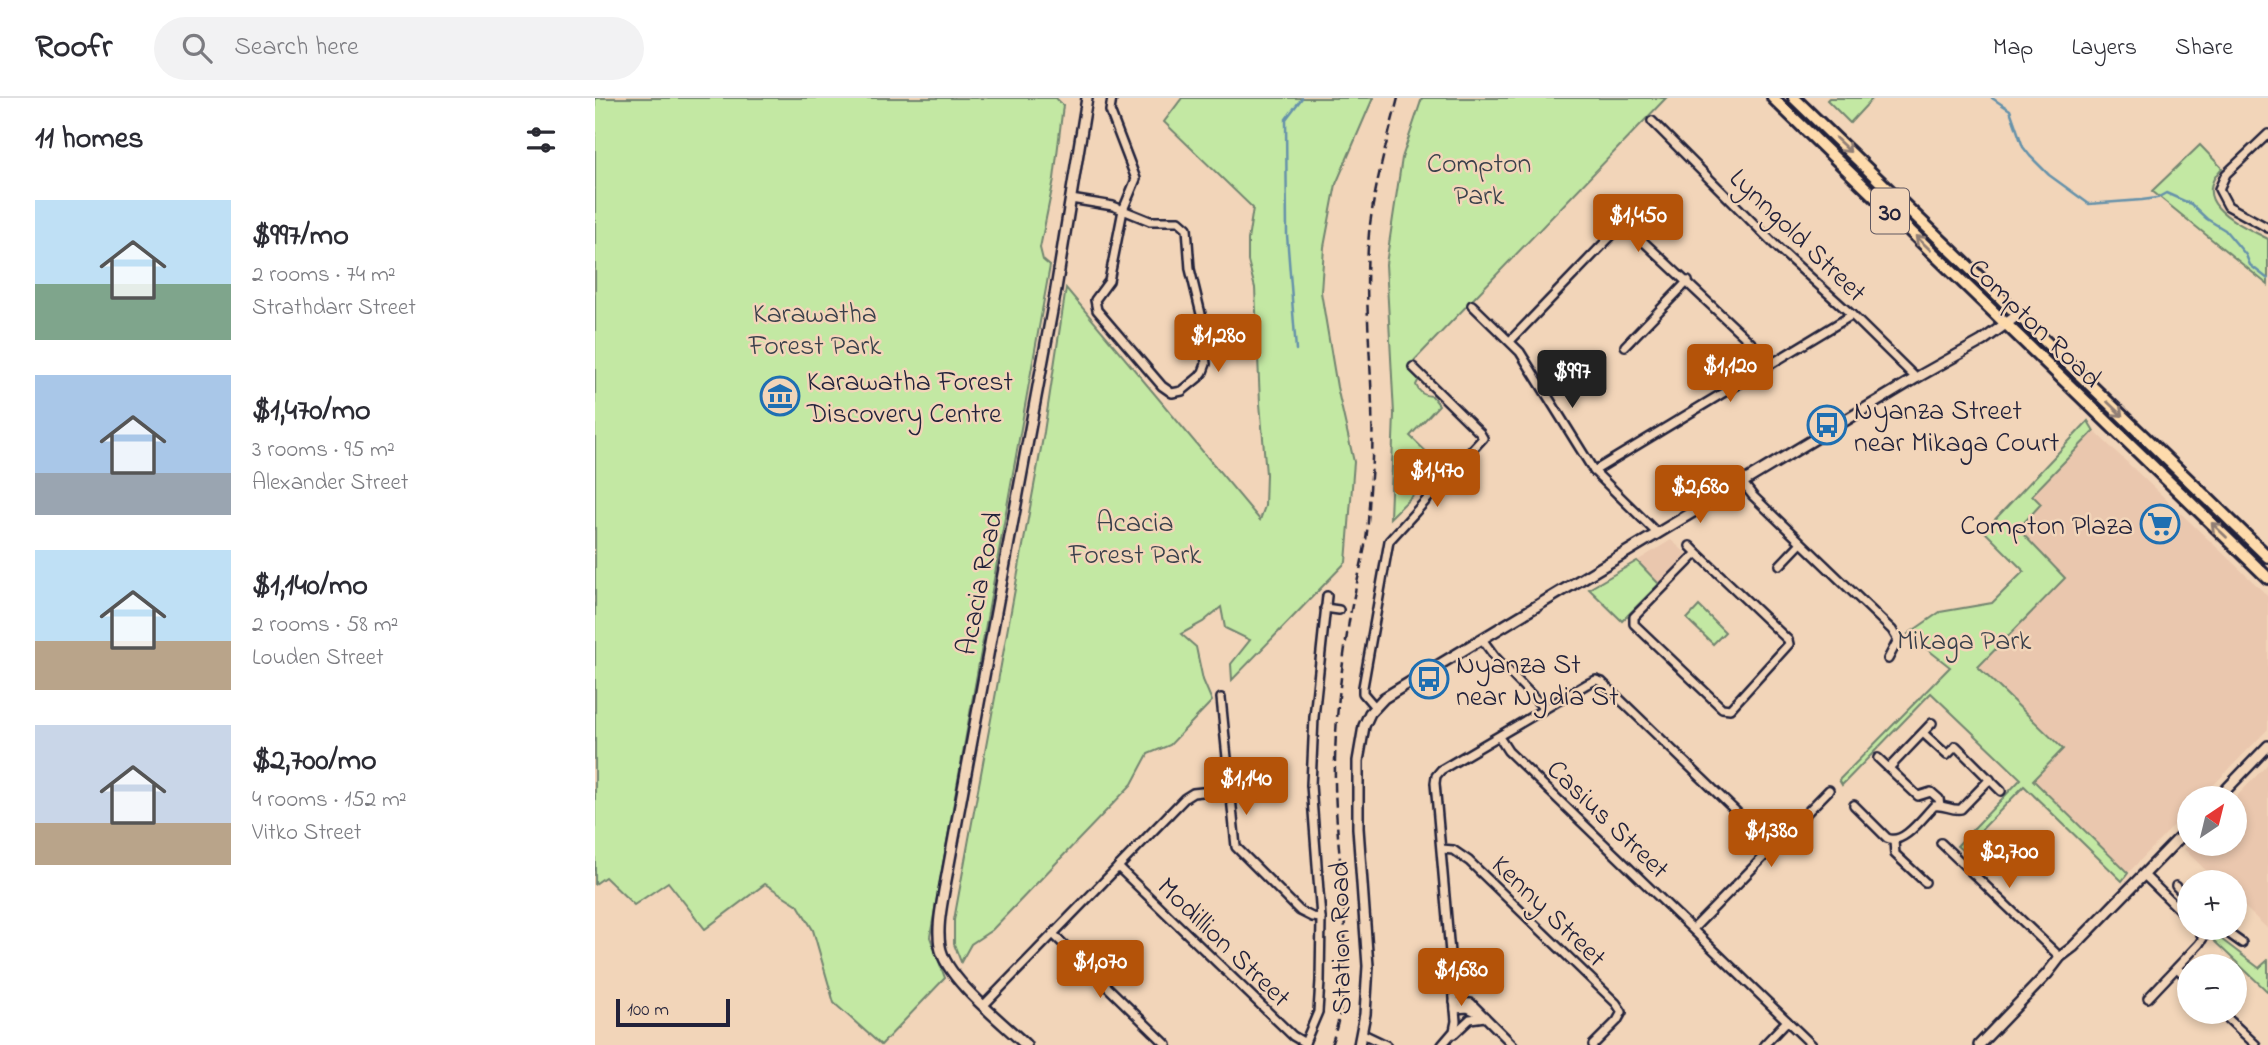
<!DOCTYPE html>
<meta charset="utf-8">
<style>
body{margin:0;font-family:"Indie Flower",sans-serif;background:#f2f2f3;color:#2b2b33;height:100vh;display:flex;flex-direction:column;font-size:26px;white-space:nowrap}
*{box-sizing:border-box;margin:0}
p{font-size:23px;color:#7c7c81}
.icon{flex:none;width:38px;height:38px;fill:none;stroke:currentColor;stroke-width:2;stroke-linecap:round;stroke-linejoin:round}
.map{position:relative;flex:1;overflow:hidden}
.side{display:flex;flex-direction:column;background:#fff;width:595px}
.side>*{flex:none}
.needle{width:46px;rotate:35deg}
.buttons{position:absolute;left:1582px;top:688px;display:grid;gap:14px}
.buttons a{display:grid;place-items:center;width:70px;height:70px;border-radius:50%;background:#fff;box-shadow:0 4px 10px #0003;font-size:35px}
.scale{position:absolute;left:21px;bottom:18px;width:114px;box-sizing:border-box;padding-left:7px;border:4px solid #22223b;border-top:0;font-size:19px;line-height:24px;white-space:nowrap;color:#22223b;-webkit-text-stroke:5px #f2d5b9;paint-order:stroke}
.price{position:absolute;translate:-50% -60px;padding:0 16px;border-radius:7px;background:#b45309;color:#fff;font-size:23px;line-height:46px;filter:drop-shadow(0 2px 4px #0008)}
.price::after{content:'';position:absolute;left:50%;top:42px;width:21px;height:16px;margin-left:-10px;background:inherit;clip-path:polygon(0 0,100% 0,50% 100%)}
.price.active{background:#222;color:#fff}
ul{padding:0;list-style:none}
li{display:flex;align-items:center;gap:21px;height:175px;padding:0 35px}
li span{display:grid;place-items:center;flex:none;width:196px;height:140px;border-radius:0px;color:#555}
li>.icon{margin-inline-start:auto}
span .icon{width:84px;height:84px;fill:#fffc;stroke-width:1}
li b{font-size:30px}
h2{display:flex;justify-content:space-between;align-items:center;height:84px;padding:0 35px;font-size:30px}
header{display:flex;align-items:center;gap:42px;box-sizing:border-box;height:98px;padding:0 35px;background:#fff;border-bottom:2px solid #e1e1e2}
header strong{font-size:33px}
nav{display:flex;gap:38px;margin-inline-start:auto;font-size:24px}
.search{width:490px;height:63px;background:#f2f2f3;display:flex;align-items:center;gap:18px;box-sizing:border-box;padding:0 24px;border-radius:38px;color:#7c7c81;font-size:26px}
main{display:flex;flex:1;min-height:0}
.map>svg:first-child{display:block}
</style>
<header>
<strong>Roofr</strong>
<div class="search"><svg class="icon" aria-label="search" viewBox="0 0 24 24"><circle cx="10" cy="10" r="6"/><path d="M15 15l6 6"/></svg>Search here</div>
<nav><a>Map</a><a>Layers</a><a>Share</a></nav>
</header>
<main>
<section class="side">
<h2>11 homes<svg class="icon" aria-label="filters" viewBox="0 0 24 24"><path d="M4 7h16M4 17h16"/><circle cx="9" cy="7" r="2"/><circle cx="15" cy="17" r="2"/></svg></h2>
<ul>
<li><span style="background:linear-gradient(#bfe0f5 60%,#7fa58c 0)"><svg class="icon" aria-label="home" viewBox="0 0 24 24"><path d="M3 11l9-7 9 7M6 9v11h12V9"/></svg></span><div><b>$997/mo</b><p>2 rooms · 74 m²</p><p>Strathdarr Street</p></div></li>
<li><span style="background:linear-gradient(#a9c7e8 70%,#9aa5b1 0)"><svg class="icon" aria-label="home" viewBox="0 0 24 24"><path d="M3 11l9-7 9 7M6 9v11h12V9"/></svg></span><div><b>$1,470/mo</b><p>3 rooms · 95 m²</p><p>Alexander Street</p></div></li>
<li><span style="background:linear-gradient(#bfe0f5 65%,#b9a48a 0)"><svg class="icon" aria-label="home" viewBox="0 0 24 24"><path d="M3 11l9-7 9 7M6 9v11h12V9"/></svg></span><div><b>$1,140/mo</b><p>2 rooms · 58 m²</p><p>Louden Street</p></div></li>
<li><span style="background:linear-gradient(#c9d6e8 70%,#b9a48a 0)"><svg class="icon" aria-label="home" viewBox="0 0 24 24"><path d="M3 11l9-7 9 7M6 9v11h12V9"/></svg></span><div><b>$2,700/mo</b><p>4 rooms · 152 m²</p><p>Vitko Street</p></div></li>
</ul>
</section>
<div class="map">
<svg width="1673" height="947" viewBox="0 0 1673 947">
<rect width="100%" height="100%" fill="#f2d5b9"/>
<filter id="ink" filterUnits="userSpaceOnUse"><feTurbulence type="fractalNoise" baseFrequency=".0143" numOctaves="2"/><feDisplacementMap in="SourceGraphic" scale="14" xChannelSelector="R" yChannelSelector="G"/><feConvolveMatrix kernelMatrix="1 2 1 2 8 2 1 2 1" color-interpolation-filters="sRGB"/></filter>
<g filter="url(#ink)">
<!-- built -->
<g fill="#eac7ae">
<polygon points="1499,333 1673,498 1673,631 1606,700 1594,700 1594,712 1533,775 1437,682 1383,569 1470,480 1423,431 1437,398"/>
<polygon points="1076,442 1093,457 1064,486 1042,463"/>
<polygon points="1673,666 1673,831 1640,800 1640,784 1623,784 1589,751 1595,746 1640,746 1640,700"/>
</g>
<!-- green -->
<g fill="#c3e8a3" stroke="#72856f" stroke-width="2">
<polygon points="0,0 461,0 468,7 459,81 445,150 448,162 455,168 335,839 350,880 286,947 239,905 218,832 203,807 170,786 110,831 73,784 39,807 10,779 0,786"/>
<polygon points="587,0 778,0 741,86 729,149 726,194 742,289 759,364 751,464 637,582 636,566 655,542 630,530 626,509 608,524 586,536 601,549 608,582 617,603 575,647 553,656 537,686 397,832 376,846 366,864 359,846 359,822 449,334 471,190 665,422 670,408 671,376 665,305 660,190 653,163 653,142 658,110 569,24"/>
<path d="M 827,0 L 1071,0 L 813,269 L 824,281 L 821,287 C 824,295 829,298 837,298 L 844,307 L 815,338 L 847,369 L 795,420 L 799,316 L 791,166 L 807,60 Z"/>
<polygon points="1234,0 1278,0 1255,25 1232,2"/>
<path d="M 1605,47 L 1627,70 C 1592,106 1647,127 1673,141 L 1673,187 L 1557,93 Z"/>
<polygon points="1493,323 1499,333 1437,397 1446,406 1423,431 1470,480 1383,569 1468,651 1438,682 1533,775 1527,783 1429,688 1367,752 1362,748 1426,681 1336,595 1247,687 1244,682 1355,569 1313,536 1345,514 1397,505 1429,473 1389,433"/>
<polygon points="1042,463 1064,486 1027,523 994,491"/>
<polygon points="1104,508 1130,534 1118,546 1092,521"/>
<polygon points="1622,838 1664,870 1673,862 1673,894 1618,842"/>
</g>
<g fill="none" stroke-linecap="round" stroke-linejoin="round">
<!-- stream -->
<g stroke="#6692aa" stroke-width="2.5">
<polyline points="1397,0 1415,12 1428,49 1435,58 1454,77 1494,106 1547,102 1562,100 1571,95 1596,106 1612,121 1630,132 1651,157 1655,167 1673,181"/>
<polyline points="701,252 692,137 691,21 707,0"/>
</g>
<defs>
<g id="minor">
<polyline points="1057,23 1184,151 1257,217 1321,280"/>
<polyline points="1673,36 1631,76 1624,91 1633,108 1673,130"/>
<polyline points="476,101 518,108 555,123 584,123 592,130 595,171 606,216 611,266 608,274 604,279 587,293 577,295 567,288 502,212 500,202 514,183 528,112 541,81 515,13 517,0"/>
<polyline points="877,207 925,254 999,373 1062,435"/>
<polyline points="915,243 1017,137 1026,131 1035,131 1170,258 1175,265"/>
<polyline points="1030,248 1093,183"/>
<polyline points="999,373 1257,217"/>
<polyline points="1147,384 1158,398 1297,532 1303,542 1293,561"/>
<polyline points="1095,448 1102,455 1193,542 1194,546 1135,611 1127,610 1039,526 1039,519 1102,455"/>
<polyline points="1185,467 1206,445"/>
<polyline points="730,510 744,512"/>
<polyline points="887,541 900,559 949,610"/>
<polyline points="626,600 641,749 705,813 717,819 726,820"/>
<polyline points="780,609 768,595 768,589 794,443 888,340 885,335 818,269"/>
<polyline points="1328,635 1352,657 1361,648 1406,693"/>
<polyline points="904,639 913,653 1217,947"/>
<polyline points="1283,660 1323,698 1336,694 1344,701 1345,707"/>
<polyline points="1294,670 1337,625"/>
<path d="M 1259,707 L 1292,740 C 1308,748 1328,719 1339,708 C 1349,706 1357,713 1366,711 L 1395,681"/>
<polyline points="1299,743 1300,756 1330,784"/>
<polyline points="1346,745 1465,859"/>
<polyline points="847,751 858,752 874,763 1021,905 1027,914 1022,923 998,947"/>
<polyline points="523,769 698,938 710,945"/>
<polyline points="1549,777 1594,821"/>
<polyline points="1581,788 1594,801"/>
<polyline points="1626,830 1647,845"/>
<polyline points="1098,831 1234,692"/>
<polyline points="458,836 572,947"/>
<polyline points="1582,870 1594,882"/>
<polyline points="1553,900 1604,846 1608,840 1603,830"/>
<polyline points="859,904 876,905 918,947"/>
<polyline points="389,907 590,700 598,695 634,691"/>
<polyline points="860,911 873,910 881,914"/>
<polyline points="1626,914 1661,947"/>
<polyline points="768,936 791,947"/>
<polyline points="859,936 875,921 890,919"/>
<polyline points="709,947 723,914 725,883 726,820 716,687 719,619 732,498"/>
<polyline points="847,947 859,933 861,923 840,685 841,678 846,672 992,586 1001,582 1007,584 1178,749"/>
<polyline points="1169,947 1192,923"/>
</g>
<g id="tertiary">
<polyline points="1623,700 1673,648"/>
<path d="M 431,947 C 407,924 350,880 345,848 C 342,830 346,811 349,793 L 460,197 L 492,0"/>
<polyline points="764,947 770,916 773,868 763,730 763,663 769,628 775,615 789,600 802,592 1321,280 1387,243 1423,217"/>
<polyline points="1384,947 1452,876 1465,859 1478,849 1594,730"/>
</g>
<g id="primary">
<polyline points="1178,0 1673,480"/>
<polyline points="1199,0 1673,459"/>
</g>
</defs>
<!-- minor casing -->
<use href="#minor" stroke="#22223b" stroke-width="12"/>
<!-- tertiary casing -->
<use href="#tertiary" stroke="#22223b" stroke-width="14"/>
<!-- primary casing -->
<use href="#primary" stroke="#22223b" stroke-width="16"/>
<!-- minor -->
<use href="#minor" stroke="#f2d5b9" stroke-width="7"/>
<!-- tertiary -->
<use href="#tertiary" stroke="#f2d5b9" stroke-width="9"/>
<!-- primary -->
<use href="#primary" stroke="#fedbac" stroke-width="10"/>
<!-- rail -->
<path stroke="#22223b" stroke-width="2.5" stroke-dasharray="10 5" stroke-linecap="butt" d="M 736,947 C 765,869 741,766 740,684 C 739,633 745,581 753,530 C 757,501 766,472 771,442 C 774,421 774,400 776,379 C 782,297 767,216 774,135 C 779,89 792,44 803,0"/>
</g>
<!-- one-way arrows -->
<defs><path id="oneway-shaft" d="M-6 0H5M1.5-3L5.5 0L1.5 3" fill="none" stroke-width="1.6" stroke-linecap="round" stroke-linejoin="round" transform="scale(1.75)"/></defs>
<g stroke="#907e74">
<use href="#oneway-shaft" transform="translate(1248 47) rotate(44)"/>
<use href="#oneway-shaft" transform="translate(1328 145) rotate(-136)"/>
<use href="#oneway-shaft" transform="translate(1520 311) rotate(44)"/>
<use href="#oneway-shaft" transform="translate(1624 432) rotate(-136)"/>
</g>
</g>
<!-- icons -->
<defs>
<symbol id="museum-ring" viewBox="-11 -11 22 22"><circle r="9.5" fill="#f2d5b9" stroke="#1f6fb2" stroke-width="1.5"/><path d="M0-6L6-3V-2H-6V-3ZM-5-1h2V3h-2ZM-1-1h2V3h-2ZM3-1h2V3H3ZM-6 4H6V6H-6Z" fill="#1f6fb2"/></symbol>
<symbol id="bus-ring" viewBox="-11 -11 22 22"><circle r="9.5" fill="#f2d5b9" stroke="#1f6fb2" stroke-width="1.5"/><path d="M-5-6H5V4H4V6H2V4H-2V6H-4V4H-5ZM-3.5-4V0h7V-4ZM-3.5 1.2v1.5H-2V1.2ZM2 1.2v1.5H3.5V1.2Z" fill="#1f6fb2"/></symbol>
<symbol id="supermarket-ring" viewBox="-11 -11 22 22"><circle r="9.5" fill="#f2d5b9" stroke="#1f6fb2" stroke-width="1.5"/><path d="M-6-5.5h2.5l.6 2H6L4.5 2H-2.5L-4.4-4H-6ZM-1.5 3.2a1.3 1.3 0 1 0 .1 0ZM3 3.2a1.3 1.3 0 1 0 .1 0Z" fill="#1f6fb2"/></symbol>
</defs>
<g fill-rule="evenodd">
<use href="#museum-ring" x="163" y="276" width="44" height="44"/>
<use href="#bus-ring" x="1210" y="305" width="44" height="44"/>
<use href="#supermarket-ring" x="1543" y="404" width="44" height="44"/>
<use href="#bus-ring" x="812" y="559" width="44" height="44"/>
</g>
<g text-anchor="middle" stroke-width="5" stroke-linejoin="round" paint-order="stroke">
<!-- shield labels -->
<rect fill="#f2d5b9" stroke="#605861" stroke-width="2" x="1276" y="90.5" width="38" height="45" rx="5"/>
<g font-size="26" font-weight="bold" fill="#22223b">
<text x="1295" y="122">30</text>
</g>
<!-- park labels -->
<g font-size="28" fill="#3a404b" stroke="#f2d5b9">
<text x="884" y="74">Compton<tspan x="884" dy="32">Park</tspan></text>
<text x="220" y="224">Karawatha<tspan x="220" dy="32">Forest Park</tspan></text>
<text x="540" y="433">Acacia<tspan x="540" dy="32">Forest Park</tspan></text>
<text x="1369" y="551">Mikaga Park</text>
</g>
<!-- street labels -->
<g font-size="28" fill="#22223b" stroke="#f2d5b9">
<text transform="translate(1204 136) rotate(44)" y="10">Lynngold Street</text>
<text transform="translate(1441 224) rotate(44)" y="10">Compton Road</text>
<text transform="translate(383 485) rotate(-79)" y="10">Acacia Road</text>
<text transform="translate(1014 720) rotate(44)" y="10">Casius Street</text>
<text transform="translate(955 812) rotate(44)" y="10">Kenny Street</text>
<text transform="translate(744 840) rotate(-91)" y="10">Station Road</text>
<text transform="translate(630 843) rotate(44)" y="10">Modillion Street</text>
</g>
<!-- poi labels -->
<g font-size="28" fill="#22223b" stroke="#f2d5b9" text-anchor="start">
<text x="212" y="292">Karawatha Forest<tspan x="212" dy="32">Discovery Centre</tspan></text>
<text x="1259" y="321">Nyanza Street<tspan x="1259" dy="32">near Mikaga Court</tspan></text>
<text x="1538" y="436" text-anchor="end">Compton Plaza</text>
<text x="861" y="575">Nyanza St<tspan x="861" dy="32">near Nydia St</tspan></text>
</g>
</g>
</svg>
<div class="buttons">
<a><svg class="needle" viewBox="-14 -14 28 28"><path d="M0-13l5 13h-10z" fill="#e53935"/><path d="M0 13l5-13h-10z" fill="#7c7c81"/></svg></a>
<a>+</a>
<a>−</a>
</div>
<div class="scale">100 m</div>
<b class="price" style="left:1043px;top:156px">$1,450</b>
<b class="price" style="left:623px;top:276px">$1,280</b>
<b class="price" style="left:1135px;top:306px">$1,120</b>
<b class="price active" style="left:977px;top:312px">$997</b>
<b class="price" style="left:842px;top:411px">$1,470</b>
<b class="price" style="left:1105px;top:427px">$2,680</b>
<b class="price" style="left:651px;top:719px">$1,140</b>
<b class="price" style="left:1176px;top:771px">$1,380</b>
<b class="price" style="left:1414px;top:792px">$2,700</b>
<b class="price" style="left:505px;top:902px">$1,070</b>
<b class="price" style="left:866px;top:910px">$1,680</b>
</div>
</main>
